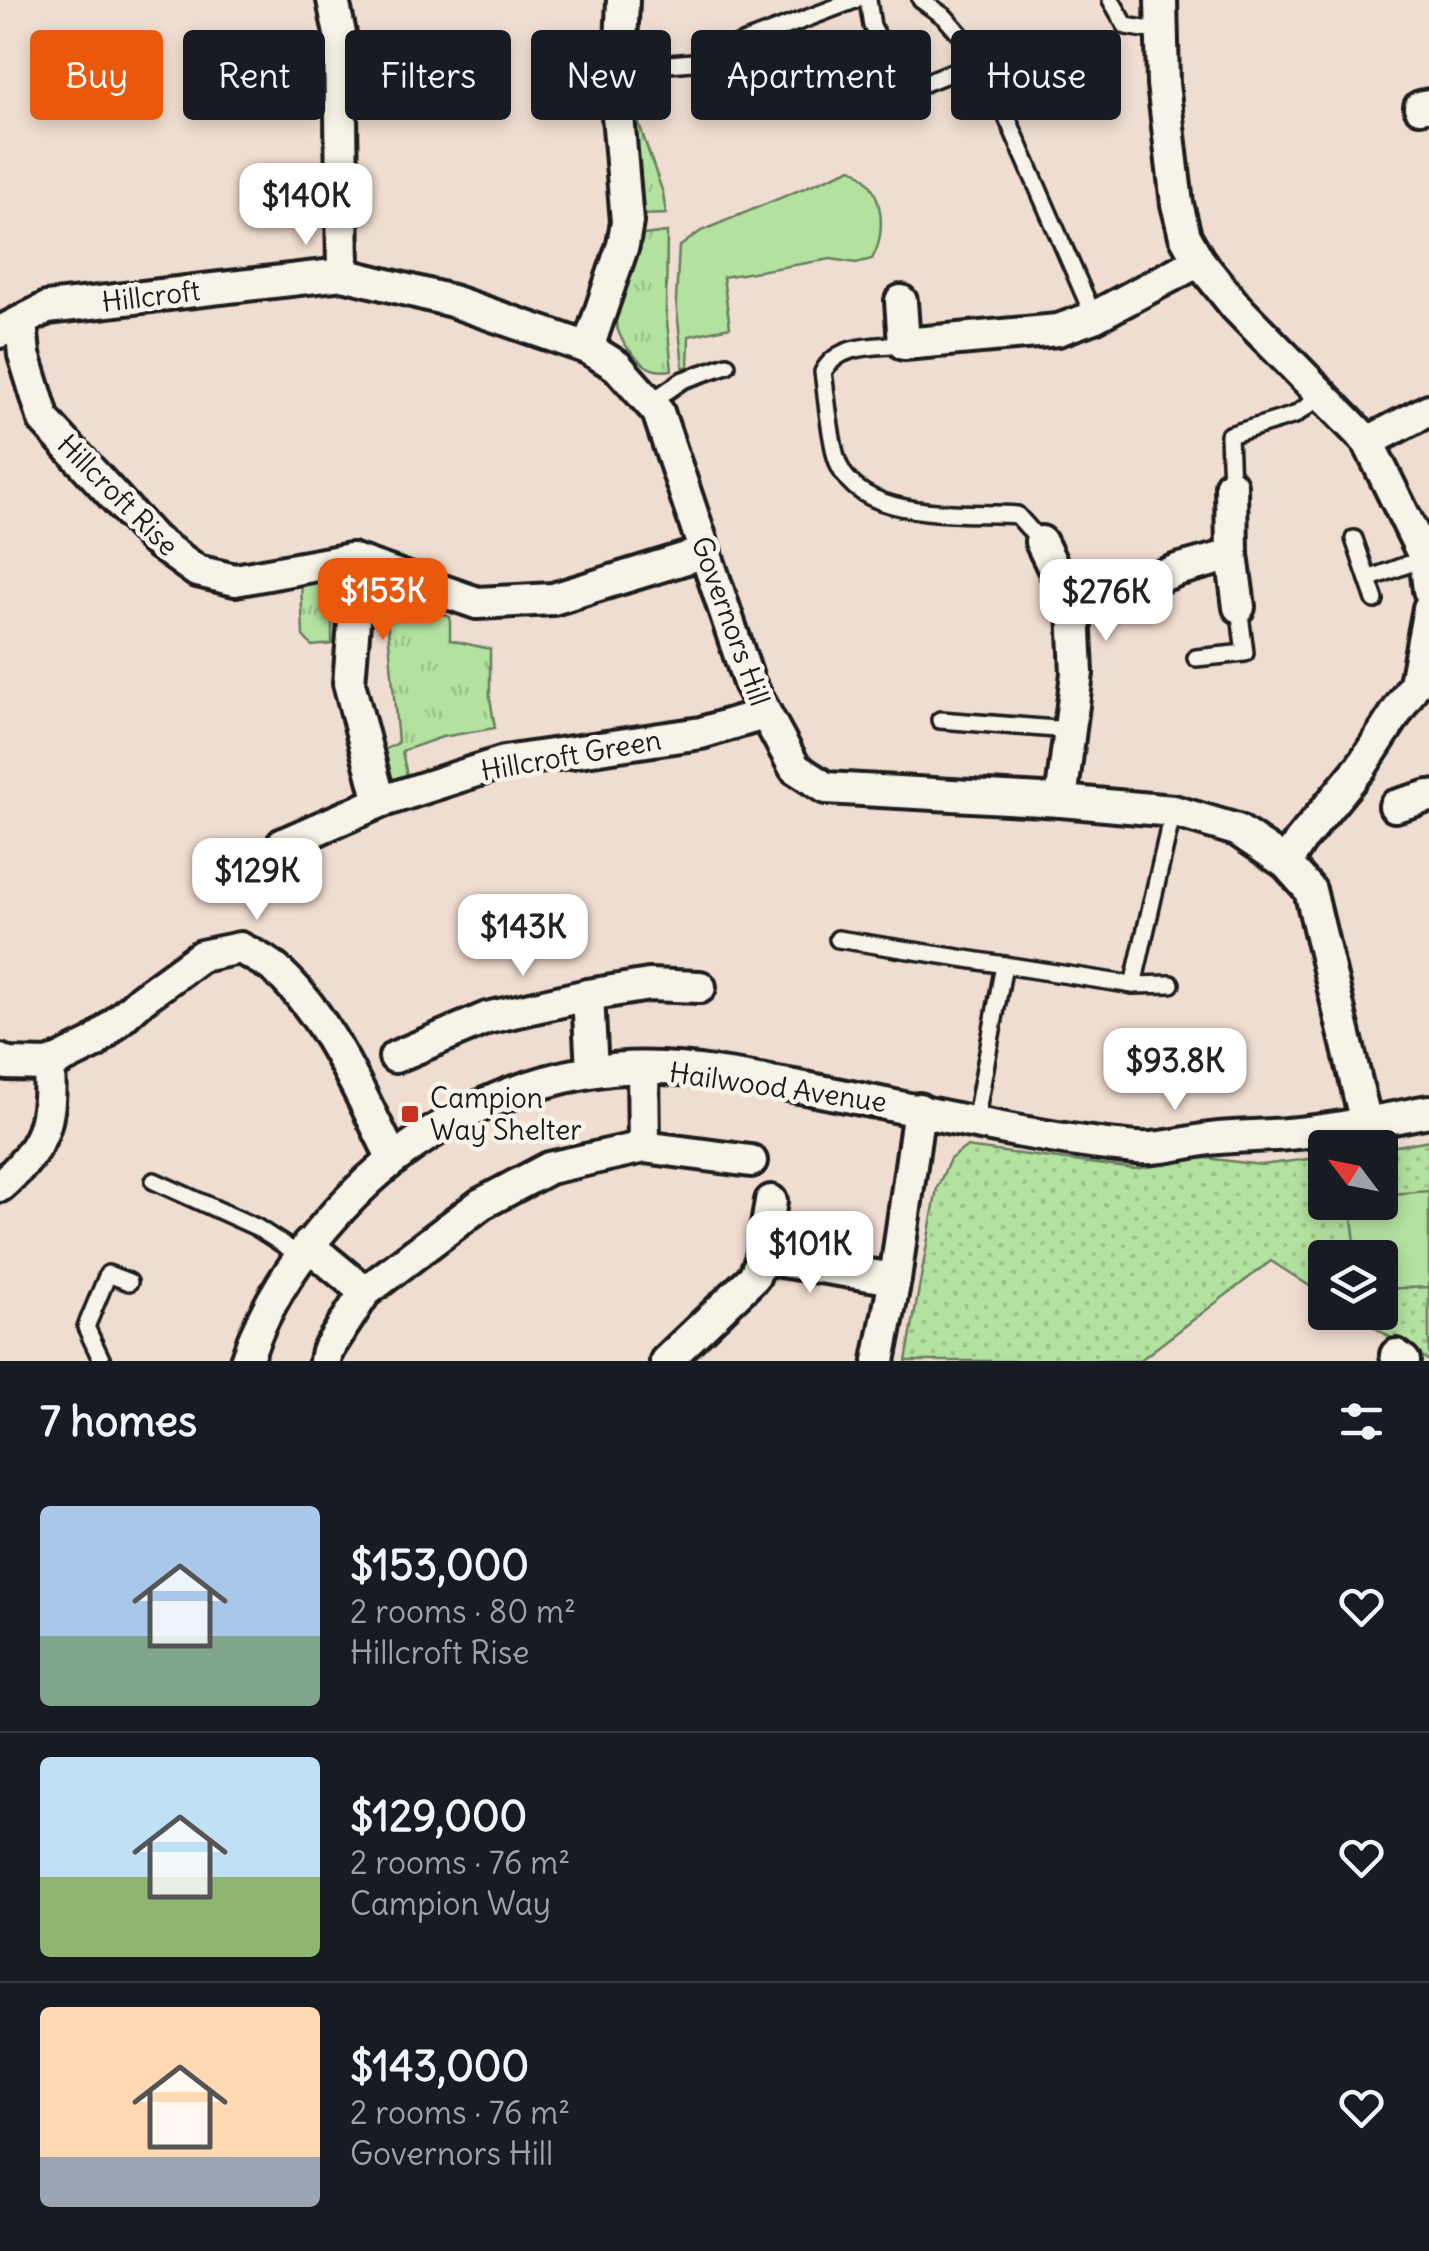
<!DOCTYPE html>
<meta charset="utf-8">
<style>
body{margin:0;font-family:Delius,sans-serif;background:#20242c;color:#f1f3f6;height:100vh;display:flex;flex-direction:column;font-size:38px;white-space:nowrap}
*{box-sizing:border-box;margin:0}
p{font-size:32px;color:#9ea1a6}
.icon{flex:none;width:55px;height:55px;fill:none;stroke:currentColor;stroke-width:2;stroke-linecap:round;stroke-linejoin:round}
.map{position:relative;height:1361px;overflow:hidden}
.drawer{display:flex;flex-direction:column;background:#171b24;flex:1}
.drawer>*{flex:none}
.hud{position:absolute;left:30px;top:30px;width:1370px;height:90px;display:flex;gap:20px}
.needle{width:65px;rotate:302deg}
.buttons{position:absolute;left:1308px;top:1130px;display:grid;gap:20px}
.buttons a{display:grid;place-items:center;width:90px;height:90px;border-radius:10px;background:#171b24;box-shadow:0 5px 15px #0003;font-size:50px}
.price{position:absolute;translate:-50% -85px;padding:0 22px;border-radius:20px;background:#fff;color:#222;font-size:32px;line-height:65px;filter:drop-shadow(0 2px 5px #0008)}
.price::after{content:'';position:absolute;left:50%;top:60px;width:30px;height:22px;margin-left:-15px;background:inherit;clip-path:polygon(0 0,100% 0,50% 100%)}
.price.current{background:#ea580c;color:#fff}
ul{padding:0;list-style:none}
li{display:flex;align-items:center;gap:30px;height:250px;padding:0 40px}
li+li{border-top:2px solid #363941}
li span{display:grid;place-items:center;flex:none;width:280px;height:200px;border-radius:10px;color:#555}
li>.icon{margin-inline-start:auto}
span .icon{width:120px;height:120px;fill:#fffc;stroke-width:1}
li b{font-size:42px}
h2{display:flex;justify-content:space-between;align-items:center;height:120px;padding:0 40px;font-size:42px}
.tag{padding:0 35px;border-radius:10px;background:#171b24;box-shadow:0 5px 15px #0003;font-size:35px;line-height:90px}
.tag.current{background:#ea580c;color:#fff}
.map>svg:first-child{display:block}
</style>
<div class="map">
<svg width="1429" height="1361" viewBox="0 0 1429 1361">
<defs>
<pattern id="grass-tufts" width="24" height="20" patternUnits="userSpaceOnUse" patternTransform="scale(2.5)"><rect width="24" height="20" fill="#b3e1a0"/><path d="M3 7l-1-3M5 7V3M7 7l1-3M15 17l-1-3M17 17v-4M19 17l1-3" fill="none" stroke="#99c089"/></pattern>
<pattern id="park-dots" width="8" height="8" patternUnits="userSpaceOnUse" patternTransform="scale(2.5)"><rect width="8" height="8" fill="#b3e1a0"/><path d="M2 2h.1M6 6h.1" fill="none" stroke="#99c089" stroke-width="1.8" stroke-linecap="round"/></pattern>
</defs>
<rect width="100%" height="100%" fill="#f0ddd1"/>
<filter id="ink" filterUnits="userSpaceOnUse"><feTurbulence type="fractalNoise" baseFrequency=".01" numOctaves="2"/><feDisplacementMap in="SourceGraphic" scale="20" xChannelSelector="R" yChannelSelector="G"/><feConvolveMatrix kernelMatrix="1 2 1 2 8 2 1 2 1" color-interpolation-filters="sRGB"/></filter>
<g filter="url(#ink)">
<!-- grass -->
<g fill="url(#grass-tufts)" stroke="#687e5e" stroke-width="2.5">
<polygon points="633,107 663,193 666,214 640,215"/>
<path d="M 667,232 L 666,312 L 672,370 C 652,373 645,367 632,353 C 598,316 621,277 636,236 Z"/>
<polygon points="325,579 332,594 332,644 312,646 303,636 301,581"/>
<polygon points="388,594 402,596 450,617 450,640 490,649 490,698 495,728 442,737 402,751 407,776 393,780 385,772 380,752 398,743 387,617 368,618 368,607 377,598"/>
</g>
<!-- park -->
<polygon fill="url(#park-dots)" stroke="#687e5e" stroke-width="2.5" points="1429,1140 1429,1361 1351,1313 1380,1312 1380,1258 1325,1258 1325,1296 1271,1261 1139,1361 906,1361 937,1188 950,1159 966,1147 1134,1169 1206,1158 1261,1165 1325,1157 1325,1202 1380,1202 1380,1149"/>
<!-- garden -->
<g fill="#b3e1a0" stroke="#687e5e" stroke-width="2.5">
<path d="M 852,168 C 883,185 888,231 872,259 L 856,263 L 831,259 L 723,277 L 730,327 L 689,336 L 688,367 L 683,367 L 676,301 L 679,247 L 701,231 Z"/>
<polygon points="1429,1191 1429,1287 1380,1289 1380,1258 1357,1257 1350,1203 1380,1202 1380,1195"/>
</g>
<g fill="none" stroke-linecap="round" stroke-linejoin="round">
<defs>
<g id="lane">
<polyline points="868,0 872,26 907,90 982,60"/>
<polyline points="921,0 945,17 982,60 1094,317"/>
<polyline points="1111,0 1126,26 1162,32"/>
<polyline points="620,68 693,62 855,0"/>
<path d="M 904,344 C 874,347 839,343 823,372 C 827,400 829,430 836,457 C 854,523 962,511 1017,515 L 1041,542"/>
<polyline points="651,402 683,380 727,365"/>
<polyline points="1231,485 1229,435 1295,415 1323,395"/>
<polyline points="1354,539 1375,600"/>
<polyline points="1368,579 1425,558"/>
<polyline points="1196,658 1245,653 1239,607"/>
<polyline points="940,720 1069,730"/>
<polyline points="838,939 1133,985 1171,984"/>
<polyline points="1133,985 1173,811"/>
<polyline points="975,1122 1004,965"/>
<polyline points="154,1181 256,1227 301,1256"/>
<polyline points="102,1361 86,1327 108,1274 129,1282"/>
</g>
<g id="street">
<polyline points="333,0 340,34 343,274"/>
<polyline points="1161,0 1163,84 1177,204 1185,236 1199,261 1236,307 1368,442 1425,558 1429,590"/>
<polyline points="1420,107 1429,105"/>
<polyline points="901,301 904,344 1058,330 1094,317 1199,261"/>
<polyline points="21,322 24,355 44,420 154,540 197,571 235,580 351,559 477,603 553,599 706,552"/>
<polyline points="0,332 47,308 343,274 452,301 588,348 617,366 658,412 749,683 795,768 826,788 1061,801 1173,811 1237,830 1286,863 1310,890 1366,1123"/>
<polyline points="588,348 623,245 627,222 618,115 623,0"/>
<polyline points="1368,442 1429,410"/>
<polyline points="1231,485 1232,555 1239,607"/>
<polyline points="1041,542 1074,610 1077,673 1061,801"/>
<polyline points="351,559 356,598 349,683 380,802"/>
<polyline points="1074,610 1177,570 1232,555"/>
<polyline points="1395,806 1429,796"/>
<polyline points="283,844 380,802 504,762 701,733 764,714"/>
<polyline points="1286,863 1300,841 1361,767 1415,684 1429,608"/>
<polyline points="588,995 649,985 700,987"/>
<polyline points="395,1057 487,1018 588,995 592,1071"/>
<path d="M 0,1060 L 7,1064 L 49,1065 L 94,1043 L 142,999 L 201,956 L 240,948 C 251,954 264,960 274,968 C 327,1013 361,1097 393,1159"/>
<polyline points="643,1068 644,1147"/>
<path d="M 0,1186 C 45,1147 52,1122 49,1065"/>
<polyline points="308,1245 365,1292"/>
<polyline points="762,1258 895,1279"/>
<polyline points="1396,1355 1404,1361"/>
<path d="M 246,1361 C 269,1291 315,1231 368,1181 C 429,1125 507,1086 590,1072 C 648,1061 713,1072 771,1082 C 893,1102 1013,1137 1136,1148 C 1163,1150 1192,1140 1219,1138 C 1241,1136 1264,1136 1287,1134 C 1335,1130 1382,1120 1429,1111"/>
<polyline points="325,1361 327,1351 365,1292 481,1204 549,1168 644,1147 751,1161"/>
<polyline points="666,1361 754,1277 762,1258 771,1201"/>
<polyline points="879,1361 895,1279 919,1109"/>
</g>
</defs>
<!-- lane casing -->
<use href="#lane" stroke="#1c1c1c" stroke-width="22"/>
<!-- street casing -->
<use href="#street" stroke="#1c1c1c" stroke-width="38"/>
<!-- lane -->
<use href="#lane" stroke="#f7f3e8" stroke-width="15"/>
<!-- street -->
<use href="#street" stroke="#f7f3e8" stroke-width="30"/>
</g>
</g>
<!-- markers -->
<rect fill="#c8321e" stroke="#f7f3e8" stroke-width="4" x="400" y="1104" width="20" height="20" rx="5"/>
<g text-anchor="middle" stroke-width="9" stroke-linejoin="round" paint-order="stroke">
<!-- street labels -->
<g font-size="28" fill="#1c1c1c" stroke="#f7f3e8">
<text transform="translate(151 296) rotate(-7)" y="10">Hillcroft</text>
<text transform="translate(118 495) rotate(45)" y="10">Hillcroft Rise</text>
<text transform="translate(731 621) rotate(70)" y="10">Governors Hill</text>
<text transform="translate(571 755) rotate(-10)" y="10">Hillcroft Green</text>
<text transform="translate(778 1087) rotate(8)" y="10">Hailwood Avenue</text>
</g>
<!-- poi labels -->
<g font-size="28" fill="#1c1c1c" stroke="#f7f3e8" text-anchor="start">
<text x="430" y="1108">Campion<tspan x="430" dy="32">Way Shelter</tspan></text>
</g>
</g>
</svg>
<div class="buttons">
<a><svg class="needle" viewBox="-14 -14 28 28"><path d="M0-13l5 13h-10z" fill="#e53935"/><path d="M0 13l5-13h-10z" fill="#9ea1a6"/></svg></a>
<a><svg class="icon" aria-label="layers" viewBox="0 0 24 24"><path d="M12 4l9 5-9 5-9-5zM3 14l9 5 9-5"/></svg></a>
</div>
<b class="price" style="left:306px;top:248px">$140K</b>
<b class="price current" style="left:383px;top:643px">$153K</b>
<b class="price" style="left:1106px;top:644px">$276K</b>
<b class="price" style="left:257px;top:923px">$129K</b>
<b class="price" style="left:523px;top:979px">$143K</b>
<b class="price" style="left:1175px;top:1113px">$93.8K</b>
<b class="price" style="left:810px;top:1296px">$101K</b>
<div class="hud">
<a class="tag current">Buy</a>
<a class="tag">Rent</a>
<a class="tag">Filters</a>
<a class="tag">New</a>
<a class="tag">Apartment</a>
<a class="tag">House</a>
</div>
</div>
<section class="drawer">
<h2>7 homes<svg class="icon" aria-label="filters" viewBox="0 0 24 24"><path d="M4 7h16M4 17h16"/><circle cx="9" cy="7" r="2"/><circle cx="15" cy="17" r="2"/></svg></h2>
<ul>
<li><span style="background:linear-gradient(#a9c7e8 65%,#7fa58c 0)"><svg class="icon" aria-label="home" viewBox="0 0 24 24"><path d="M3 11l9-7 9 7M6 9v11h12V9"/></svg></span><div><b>$153,000</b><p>2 rooms · 80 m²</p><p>Hillcroft Rise</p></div><svg class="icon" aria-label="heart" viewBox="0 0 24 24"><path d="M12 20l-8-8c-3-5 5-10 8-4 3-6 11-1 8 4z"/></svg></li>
<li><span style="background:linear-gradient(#bfe0f5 60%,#8fb573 0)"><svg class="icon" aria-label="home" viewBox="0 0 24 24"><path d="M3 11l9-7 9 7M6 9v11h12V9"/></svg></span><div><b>$129,000</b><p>2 rooms · 76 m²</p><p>Campion Way</p></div><svg class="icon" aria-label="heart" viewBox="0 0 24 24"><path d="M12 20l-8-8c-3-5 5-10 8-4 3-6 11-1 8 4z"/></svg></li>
<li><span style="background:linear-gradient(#ffd9b3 75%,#9aa5b1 0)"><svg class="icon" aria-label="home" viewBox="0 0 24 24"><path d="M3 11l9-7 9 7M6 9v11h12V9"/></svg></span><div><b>$143,000</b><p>2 rooms · 76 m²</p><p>Governors Hill</p></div><svg class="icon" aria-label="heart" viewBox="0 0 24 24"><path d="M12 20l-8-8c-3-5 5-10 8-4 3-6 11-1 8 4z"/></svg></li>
</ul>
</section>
